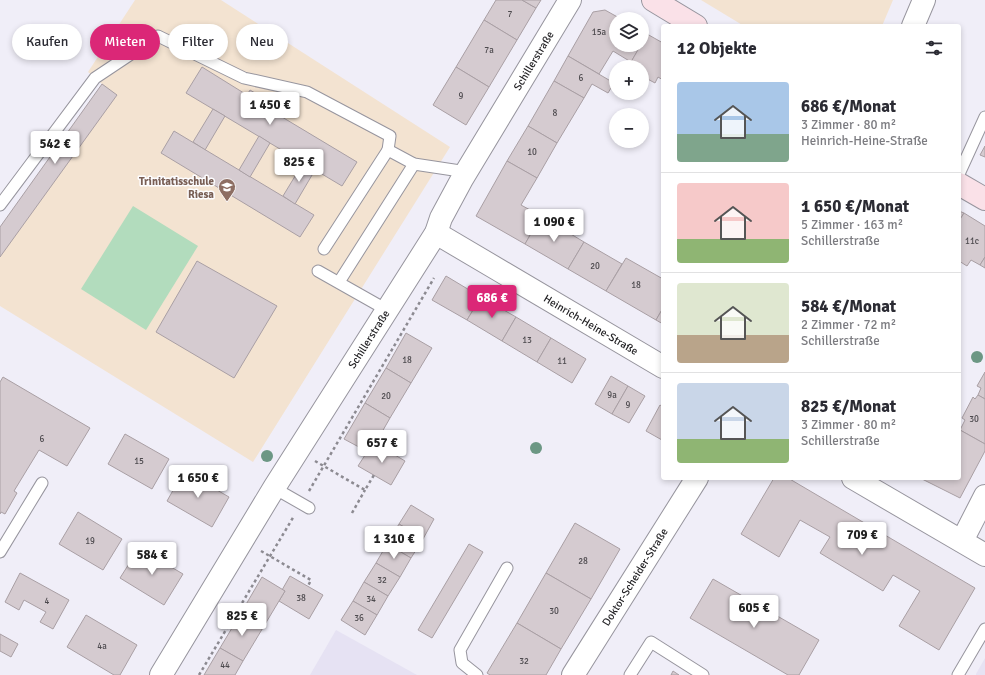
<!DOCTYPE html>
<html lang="de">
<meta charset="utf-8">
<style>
body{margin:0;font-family:Signika,sans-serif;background:#f7f7f7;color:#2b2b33;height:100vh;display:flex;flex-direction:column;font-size:15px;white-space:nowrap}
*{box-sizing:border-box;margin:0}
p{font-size:13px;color:#7c7c81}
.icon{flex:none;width:22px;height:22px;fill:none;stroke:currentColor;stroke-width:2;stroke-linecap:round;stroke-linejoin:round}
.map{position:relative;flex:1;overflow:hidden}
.panel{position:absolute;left:661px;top:24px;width:300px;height:456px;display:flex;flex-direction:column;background:#fff;border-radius:4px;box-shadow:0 2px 6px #0003}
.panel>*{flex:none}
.guide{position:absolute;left:12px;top:24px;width:380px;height:36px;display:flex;gap:8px}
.controls{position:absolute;left:609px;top:12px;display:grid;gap:8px}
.controls a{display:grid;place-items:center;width:40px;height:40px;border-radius:50%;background:#fff;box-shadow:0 2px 6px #0003;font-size:20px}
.price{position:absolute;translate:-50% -34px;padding:0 9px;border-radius:4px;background:#fff;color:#222;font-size:13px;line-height:26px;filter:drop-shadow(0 1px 2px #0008)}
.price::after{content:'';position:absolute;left:50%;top:24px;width:12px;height:9px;margin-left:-6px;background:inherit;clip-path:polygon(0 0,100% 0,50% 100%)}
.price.active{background:#db2777;color:#fff}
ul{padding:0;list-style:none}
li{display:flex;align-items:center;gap:12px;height:100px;padding:0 16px}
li+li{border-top:1px solid #e1e1e2}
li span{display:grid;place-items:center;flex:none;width:112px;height:80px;border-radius:4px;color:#555}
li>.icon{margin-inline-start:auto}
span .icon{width:48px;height:48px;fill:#fffc;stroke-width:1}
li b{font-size:17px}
h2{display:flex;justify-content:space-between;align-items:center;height:48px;padding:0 16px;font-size:17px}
.pill{padding:0 14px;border-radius:18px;background:#fff;box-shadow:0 2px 6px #0003;font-size:14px;line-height:36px}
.pill.active{background:#db2777;color:#fff}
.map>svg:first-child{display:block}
</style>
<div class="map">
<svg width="985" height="675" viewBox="0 0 985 675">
<rect width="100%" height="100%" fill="#f0eef8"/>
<!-- built -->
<g fill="#e6e2f3">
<polygon points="336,630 417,675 310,675"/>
<polygon points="985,658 985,675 976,675 976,674"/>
</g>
<!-- education -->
<g fill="#f3e3d1">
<polygon points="135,0 221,0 450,147 253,462 0,306 0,257 102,84 88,72"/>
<polygon points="701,0 893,0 882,26 744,26"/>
</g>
<!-- pitch -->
<polygon fill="#b2dcbd" points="133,206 198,246 146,330 81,289"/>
<!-- building -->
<g fill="#d5cbd0" stroke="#a99fa4">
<polygon points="496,0 522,0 536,8 517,40 484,20"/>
<polygon points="522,0 541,0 536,8"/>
<polygon points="605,10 621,19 616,19 616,45 641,45 631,62 613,51 599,74 568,56 593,12"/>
<polygon points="484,20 517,40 489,87 456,67"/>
<polygon points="642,31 647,34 642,43"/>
<polygon points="647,34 663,43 663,80 658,77 655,83 642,76 645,70 631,62"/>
<polygon points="568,56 614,83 608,93 592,84 584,98 554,81"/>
<polygon points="202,67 247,95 250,90 270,102 267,108 357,162 342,186 186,93"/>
<polygon points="456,67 489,87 466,125 433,105"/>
<polygon points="554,81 584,98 557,143 528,126"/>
<polygon points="102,84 117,95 0,257 0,227"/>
<polygon points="213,109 225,116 205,150 193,142"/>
<polygon points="528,126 557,143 537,178 507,161"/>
<polygon points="174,131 314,215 300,237 161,153"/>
<polygon points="259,136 270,143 250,177 239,170"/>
<polygon points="985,146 985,157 980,155"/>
<polygon points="507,161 537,178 521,205 541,216 525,244 476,216"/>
<polygon points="303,163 315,170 295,204 283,196"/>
<polygon points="959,211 964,213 959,221"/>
<polygon points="964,213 985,226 985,257 980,265 971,260 967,266 959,261 959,221"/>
<polygon points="541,216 584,242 568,269 525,244"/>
<polygon points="584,242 622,264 606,291 568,269"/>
<polygon points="985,257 985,268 980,265"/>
<polygon points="626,258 663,279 663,308 656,320 606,291"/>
<polygon points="197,261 277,306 234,378 156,332"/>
<polygon points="446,276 481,297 467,320 432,300"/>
<polygon points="481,297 516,317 502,341 467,320"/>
<polygon points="663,308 663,324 656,320"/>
<polygon points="516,317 551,338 537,362 502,341"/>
<polygon points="406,333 432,348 411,383 386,368"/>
<polygon points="551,338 586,359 572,383 537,362"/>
<polygon points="386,368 411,383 390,418 365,403"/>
<polygon points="985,372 985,399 978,395 981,388 977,386"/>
<polygon points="611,376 628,386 612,414 595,404"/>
<polygon points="3,377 90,428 67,466 39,450 14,491 17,493 5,514 1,512 0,514 0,382"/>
<polygon points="628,386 645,396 629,423 612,414"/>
<polygon points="978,395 985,399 985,444 960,430 965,420 962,418 973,397 975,399"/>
<polygon points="365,403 390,418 370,453 344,439"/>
<polygon points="660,405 663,407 663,438 662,440 646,431"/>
<polygon points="960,430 985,444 985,451 960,498 922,479 959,478"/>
<polygon points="125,434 169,459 152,489 108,464"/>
<polygon points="375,443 405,461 391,485 358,466 367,452 370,453"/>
<polygon points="184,471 229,497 212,527 167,501"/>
<polygon points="774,478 788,478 975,588 939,650 899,626 920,591 893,575 883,591 820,553 830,537 800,520 779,557 741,534"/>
<polygon points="411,505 434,519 423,539 399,524"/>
<polygon points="78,512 122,539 103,570 59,544"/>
<polygon points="575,523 620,549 591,599 546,573"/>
<polygon points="399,524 423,539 411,558 387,544"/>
<polygon points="387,544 411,558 400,577 376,563"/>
<polygon points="469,544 483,552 432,638 418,630"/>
<polygon points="139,548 183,574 164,605 120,578"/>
<polygon points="376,563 400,577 388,596 364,582"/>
<polygon points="20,573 69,600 53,629 40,622 46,612 24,600 19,610 5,602"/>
<polygon points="546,573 591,599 561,649 517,623"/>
<polygon points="290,576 323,595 309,619 279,601 285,591 282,590"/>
<polygon points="262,577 285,591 264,626 241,613"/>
<polygon points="713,579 819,640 799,675 788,675 690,618"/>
<polygon points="364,582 388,596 377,615 353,601"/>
<polygon points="353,601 377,615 365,635 341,620"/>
<polygon points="241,613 264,626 243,661 220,648"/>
<polygon points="86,615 137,645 120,675 114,675 67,647"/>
<polygon points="517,623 561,649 546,675 490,675 487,673"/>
<polygon points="0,634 18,644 11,657 0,651"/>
<polygon points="220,648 243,661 235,675 204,675"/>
<polygon points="673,671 679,675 671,675"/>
</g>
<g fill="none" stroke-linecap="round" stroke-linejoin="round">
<defs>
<g id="service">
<polyline points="959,174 985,117"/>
<polyline points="0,205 95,78 158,36 244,78 307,92 390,136 388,150"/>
<polyline points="324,249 388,150 414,164 467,172"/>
<polyline points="318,271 387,310"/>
<polyline points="339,282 414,164"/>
<polyline points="274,488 309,508"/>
<polyline points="0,552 42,483"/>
<polyline points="477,675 462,663 460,650 507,568"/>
<polyline points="630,675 651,642 703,675"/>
<polyline points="958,675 985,629"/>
</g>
<g id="minor">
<polyline points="913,26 924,0"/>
<path id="s1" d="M 436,233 L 663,367"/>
<polyline points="853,478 985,555"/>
<polyline points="962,541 985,496"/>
<path id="s2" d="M 161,675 L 274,488 L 436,233 L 441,218 L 462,179 L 570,0"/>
<path id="s3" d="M 573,675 L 697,478"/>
</g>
<g id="secondary">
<polyline points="653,0 696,26"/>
<polyline points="959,184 985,199"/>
</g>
</defs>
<!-- service casing -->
<use href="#service" stroke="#97959e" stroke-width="13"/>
<!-- minor casing -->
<use href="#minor" stroke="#97959e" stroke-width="24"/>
<!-- secondary casing -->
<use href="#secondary" stroke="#97959e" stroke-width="24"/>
<!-- path -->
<g stroke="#8c8a91" stroke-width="2.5" stroke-dasharray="3 3" stroke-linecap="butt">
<polyline points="315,461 365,490 374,475"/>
<polyline points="309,491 434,278"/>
<polyline points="352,513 365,490"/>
<polyline points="261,551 311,580 308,586"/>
<polyline points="199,675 294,516"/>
</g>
<!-- service -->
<use href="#service" stroke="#fff" stroke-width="11"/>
<!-- minor -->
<use href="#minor" stroke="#fff" stroke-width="22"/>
<!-- secondary -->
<use href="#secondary" stroke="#fae1e8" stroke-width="22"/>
</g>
<!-- trees -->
<g fill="#6c9784">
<circle cx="977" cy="357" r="6"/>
<circle cx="536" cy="448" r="6"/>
<circle cx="267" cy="456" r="6"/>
</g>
<!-- icons -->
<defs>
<symbol id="school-pin" viewBox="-11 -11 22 30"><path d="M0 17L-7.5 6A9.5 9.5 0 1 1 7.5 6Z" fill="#8d6e63" stroke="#fdfdff"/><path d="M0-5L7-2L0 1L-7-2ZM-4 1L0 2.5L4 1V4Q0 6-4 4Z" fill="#fff"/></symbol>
</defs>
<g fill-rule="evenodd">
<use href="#school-pin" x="217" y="177" width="20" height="27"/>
</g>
<g text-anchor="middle" stroke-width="3" stroke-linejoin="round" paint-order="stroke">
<!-- number labels -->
<g font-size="9" fill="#4d4a4e">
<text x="510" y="17">7</text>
<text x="599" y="35">15a</text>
<text x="489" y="53">7a</text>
<text x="581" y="81">6</text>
<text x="461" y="99">9</text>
<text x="555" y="116">8</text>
<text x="532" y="155">10</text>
<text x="972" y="244">11c</text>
<text x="595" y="269">20</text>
<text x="636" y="288">18</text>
<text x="527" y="343">13</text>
<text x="407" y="363">18</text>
<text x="562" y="364">11</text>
<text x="612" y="398">9a</text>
<text x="386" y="399">20</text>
<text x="628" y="408">9</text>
<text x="974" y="422">30</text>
<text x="42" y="442">6</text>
<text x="139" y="464">15</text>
<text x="90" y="544">19</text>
<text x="583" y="564">28</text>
<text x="382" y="583">32</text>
<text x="301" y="601">38</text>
<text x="371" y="602">34</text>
<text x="47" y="604">4</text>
<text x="554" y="614">30</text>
<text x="359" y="621">36</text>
<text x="102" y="649">4a</text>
<text x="524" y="664">32</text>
<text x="225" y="668">44</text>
</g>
<!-- street labels -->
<g font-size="11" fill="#201f22" stroke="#fdfdff">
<text dy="4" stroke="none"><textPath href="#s2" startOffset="719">Schillerstraße</textPath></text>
<text dy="4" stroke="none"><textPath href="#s1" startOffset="180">Heinrich-Heine-Straße</textPath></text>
<text dy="4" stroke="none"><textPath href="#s2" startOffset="395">Schillerstraße</textPath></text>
<text dy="4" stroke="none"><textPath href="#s3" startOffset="116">Doktor-Scheider-Straße</textPath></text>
</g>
<!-- education labels -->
<g font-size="11" font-weight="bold" fill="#785e54" stroke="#fdfdff" text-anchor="end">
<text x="214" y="185">Trinitatisschule<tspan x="214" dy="13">Riesa</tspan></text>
</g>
</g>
</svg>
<div class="controls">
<a><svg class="icon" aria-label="layers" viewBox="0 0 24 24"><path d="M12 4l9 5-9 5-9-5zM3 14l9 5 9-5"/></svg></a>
<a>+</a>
<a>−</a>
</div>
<b class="price" style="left:270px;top:126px">1 450 €</b>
<b class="price" style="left:55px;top:165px">542 €</b>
<b class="price" style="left:299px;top:183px">825 €</b>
<b class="price" style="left:554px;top:243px">1 090 €</b>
<b class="price active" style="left:492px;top:319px">686 €</b>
<b class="price" style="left:382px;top:464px">657 €</b>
<b class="price" style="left:198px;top:499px">1 650 €</b>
<b class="price" style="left:862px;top:556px">709 €</b>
<b class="price" style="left:394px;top:560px">1 310 €</b>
<b class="price" style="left:152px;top:576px">584 €</b>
<b class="price" style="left:754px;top:629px">605 €</b>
<b class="price" style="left:242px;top:637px">825 €</b>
<div class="guide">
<a class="pill">Kaufen</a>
<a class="pill active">Mieten</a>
<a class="pill">Filter</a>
<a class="pill">Neu</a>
</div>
<section class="panel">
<h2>12 Objekte<svg class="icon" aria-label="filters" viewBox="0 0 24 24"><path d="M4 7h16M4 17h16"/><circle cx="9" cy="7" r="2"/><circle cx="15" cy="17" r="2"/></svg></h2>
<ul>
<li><span style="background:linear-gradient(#a9c7e8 65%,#7fa58c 0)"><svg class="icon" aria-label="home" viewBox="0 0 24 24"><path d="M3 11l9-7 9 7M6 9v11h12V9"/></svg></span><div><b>686 €/Monat</b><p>3 Zimmer · 80 m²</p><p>Heinrich-Heine-Straße</p></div></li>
<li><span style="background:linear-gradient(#f6c9c9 70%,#8fb573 0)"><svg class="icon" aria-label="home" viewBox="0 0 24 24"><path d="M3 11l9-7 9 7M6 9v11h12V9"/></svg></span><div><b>1 650 €/Monat</b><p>5 Zimmer · 163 m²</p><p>Schillerstraße</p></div></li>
<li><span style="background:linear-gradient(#dfe7d0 65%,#b9a48a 0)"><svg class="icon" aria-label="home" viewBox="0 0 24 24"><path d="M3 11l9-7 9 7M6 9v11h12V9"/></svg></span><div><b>584 €/Monat</b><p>2 Zimmer · 72 m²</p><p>Schillerstraße</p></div></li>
<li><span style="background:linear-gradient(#c9d6e8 70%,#8fb573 0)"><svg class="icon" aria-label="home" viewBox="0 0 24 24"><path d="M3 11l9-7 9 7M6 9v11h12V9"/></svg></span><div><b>825 €/Monat</b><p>3 Zimmer · 80 m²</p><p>Schillerstraße</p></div></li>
</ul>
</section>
</div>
